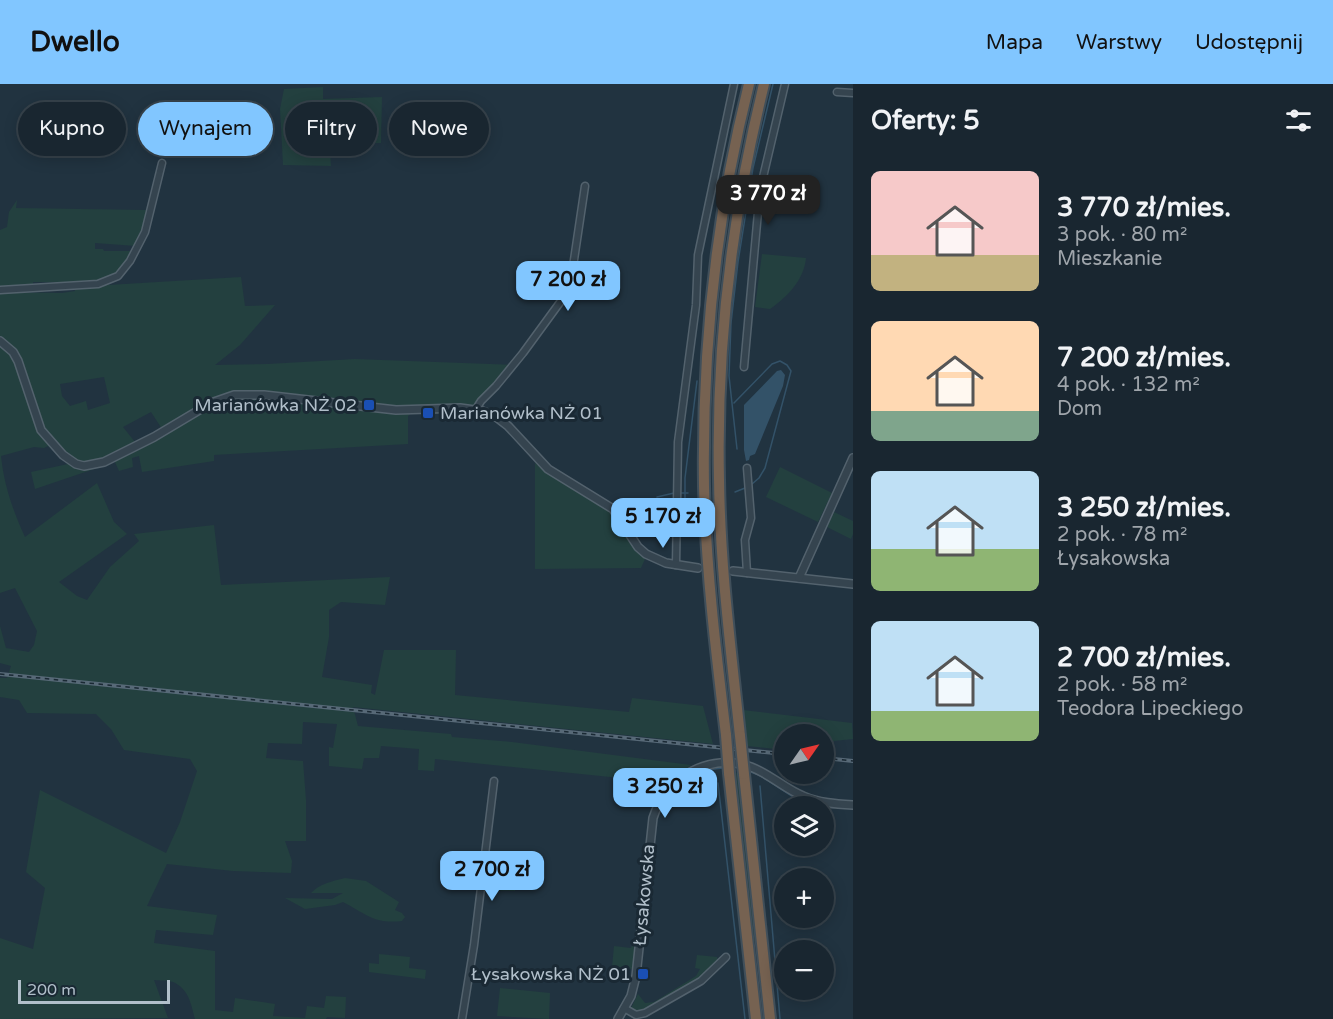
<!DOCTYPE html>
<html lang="pl">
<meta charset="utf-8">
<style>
body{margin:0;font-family:"Varela Round",sans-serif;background:#222e38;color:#f1f3f6;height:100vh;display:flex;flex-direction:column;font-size:22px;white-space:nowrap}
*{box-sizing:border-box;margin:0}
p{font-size:20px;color:#9fa5ab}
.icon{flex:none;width:33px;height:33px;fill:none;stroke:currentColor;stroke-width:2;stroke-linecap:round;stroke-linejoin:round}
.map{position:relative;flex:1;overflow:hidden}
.side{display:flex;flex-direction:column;background:#192630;width:480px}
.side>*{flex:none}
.guide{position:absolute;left:18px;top:18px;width:570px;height:54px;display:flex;gap:12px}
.needle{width:39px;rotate:56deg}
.fabs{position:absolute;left:774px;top:640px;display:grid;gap:12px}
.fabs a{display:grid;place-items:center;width:60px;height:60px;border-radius:50%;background:#192630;box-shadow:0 3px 15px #0003,0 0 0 2px #37434c;font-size:30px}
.scale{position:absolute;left:18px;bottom:15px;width:152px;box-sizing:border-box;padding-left:6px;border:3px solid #b1bfca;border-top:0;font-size:16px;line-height:21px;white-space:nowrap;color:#b1bfca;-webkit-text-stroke:4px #1a2934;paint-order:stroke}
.price{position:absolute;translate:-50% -51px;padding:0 14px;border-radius:12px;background:#81c6ff;color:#111;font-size:20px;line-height:39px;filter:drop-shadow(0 2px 3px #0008)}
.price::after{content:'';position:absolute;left:50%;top:36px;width:18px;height:14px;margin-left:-9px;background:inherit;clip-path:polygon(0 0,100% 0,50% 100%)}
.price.selected{background:#222;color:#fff}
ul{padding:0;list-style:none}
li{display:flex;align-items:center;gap:18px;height:150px;padding:0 18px}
li span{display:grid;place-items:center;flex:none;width:168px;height:120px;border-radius:9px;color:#555}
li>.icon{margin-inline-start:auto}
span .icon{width:72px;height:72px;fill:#fffc;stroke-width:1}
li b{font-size:26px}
h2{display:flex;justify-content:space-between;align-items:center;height:72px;padding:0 18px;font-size:26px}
.chip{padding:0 21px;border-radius:27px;background:#192630;box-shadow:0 3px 15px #0003,0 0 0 2px #37434c;font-size:21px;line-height:54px}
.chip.selected{background:#81c6ff;color:#111}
header{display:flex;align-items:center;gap:36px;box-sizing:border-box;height:84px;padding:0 30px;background:#81c6ff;color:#111}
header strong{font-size:28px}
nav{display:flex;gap:33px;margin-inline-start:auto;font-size:21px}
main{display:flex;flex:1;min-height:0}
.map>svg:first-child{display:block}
</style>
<header>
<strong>Dwello</strong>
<nav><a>Mapa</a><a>Warstwy</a><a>Udostępnij</a></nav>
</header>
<main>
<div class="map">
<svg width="853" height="935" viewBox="0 0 853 935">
<rect width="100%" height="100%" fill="#213340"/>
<!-- green -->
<g fill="#23403f" fill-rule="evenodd">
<polygon points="323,3 323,15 382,13 381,59 340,59 338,66 330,67 331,82 283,81 280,25 284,5"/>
<path d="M 17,116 L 16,124 L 146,126 L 144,146 L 136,162 L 95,159 L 95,165 L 103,165 L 104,167 L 130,167 C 134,206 55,197 33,198 L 33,202 L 0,202 L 0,146 L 7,143 L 9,128 Z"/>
<path d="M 762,170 L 806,174 C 804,196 787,213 770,225 L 755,223 Z"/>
<path d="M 241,193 L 245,222 L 275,221 L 240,261 L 215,281 L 268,280 L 355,275 L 515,281 L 475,328 L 411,329 L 408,332 L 408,360 L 214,371 L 214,377 L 142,388 L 139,372 L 132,374 L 133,383 L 119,387 L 114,376 L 100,383 L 35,405 L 31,388 L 68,380 L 48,362 L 44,364 L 34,363 L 1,372 C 4,401 13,427 25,453 L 97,399 L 114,438 L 127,450 L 59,498 L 77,512 L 87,516 L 110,483 L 139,457 L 134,450 L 214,441 L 221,501 L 390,493 L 385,521 L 341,518 L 329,526 L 329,553 L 322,593 L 372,601 L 371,609 L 375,611 L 384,566 L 456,566 L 455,611 L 629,628 L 632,614 L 703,622 L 713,660 L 353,623 L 358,642 L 451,650 L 452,653 L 512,658 L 691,681 L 671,697 L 620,694 L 435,675 L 434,687 L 418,686 L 419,665 L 381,662 L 379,674 L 364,674 L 362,685 L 329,682 L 329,663 L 333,664 L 337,640 L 303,638 L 302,660 L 268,659 L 266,674 L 303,677 L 306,716 L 306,757 L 285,757 L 292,777 L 291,789 L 233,787 L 167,780 L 147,822 L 217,831 L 213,851 L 156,846 L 154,859 L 215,867 L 215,926 L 233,928 L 235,914 L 275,920 L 273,932 L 305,934 L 307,922 L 324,924 L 326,912 L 346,913 L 345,934 L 327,933 L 326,935 L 195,935 C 191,920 189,905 173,898 C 168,896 160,897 154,896 L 168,934 L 0,935 L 0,854 L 33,865 L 45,804 L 26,788 L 40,706 L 166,769 L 180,738 L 197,687 L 190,675 L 124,666 L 111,645 L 96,630 L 27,629 L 19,616 L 0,613 L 0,594 L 7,594 L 11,582 L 0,579 L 0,542 L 6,564 L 29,568 L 34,561 L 37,547 L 15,504 L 0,509 L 0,208 L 62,209 L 75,207 L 75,203 ZM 104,293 L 110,319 L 88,326 L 86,317 L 70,322 L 62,312 L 60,300 ZM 151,328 L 164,348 L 153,355 L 150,350 L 135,358 L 123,343 Z"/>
<polygon points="535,379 548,390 608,426 645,475 641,484 535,485"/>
<polygon points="780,383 832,409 818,438 766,413"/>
<polygon points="834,428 853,437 853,450 851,455 827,443"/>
<polygon points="743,626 852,639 853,655 834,657 831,661 831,669 824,669 824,651 784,651 784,666 747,662"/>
<polygon points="736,689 738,689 743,709 759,857 751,858 735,710"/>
<polygon points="486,782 516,785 515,807 482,806"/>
<path d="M 345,794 L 366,797 L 399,818 L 395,826 L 402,829 L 405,833 L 402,837 C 374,840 366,830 343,818 L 335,821 L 305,825 L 285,814 L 332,815 L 343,809 L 311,809 C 319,800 333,797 345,794 Z"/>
<polygon points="632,861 636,862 634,885 612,883 614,862 631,864"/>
<polygon points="379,870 410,873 409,884 426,886 425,895 369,888 369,879 379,880"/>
<polygon points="697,871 717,873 718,877 700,895 640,930 633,928 631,924 638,910 645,919 654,918 696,892 700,885 695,884"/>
<polygon points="500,904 550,909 549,935 497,932"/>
</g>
<!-- water -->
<polygon fill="#335268" points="781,286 785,291 783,302 755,370 750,372 749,376 746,377 744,366 744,321 777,287"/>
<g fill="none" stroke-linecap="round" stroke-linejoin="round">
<!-- stream -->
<g stroke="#335268" stroke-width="1.5">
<polyline points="734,319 772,280 780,277 787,281 791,287 765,384 759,394 752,400"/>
<polyline points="737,365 729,292 731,239 738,178 753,84 773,0"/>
<polyline points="735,408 745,404"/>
<polyline points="681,409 688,409"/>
<polyline points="657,413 674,409"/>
<polyline points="685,415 685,394 697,297"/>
<polyline points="748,687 759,691 795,714 816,723"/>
<polyline points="718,699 745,935"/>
<polyline points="760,702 780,935"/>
<path d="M 674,706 C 688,693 704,685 723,684"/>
<polyline points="824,729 830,725"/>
</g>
<defs>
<g id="minor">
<polyline points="837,8 853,9"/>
<polyline points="0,206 98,200 118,192 130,177 145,148 162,79"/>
<polyline points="744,283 760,106 785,0"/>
<polyline points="476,325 481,317 496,302 523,269 561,217 571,196 585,102"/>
<polyline points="676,481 678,358 696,221 698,171 734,0"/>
<polyline points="747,489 745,456 751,434 747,384"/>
<polyline points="624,924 636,931 645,929 701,897 726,873"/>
<polyline points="462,935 474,861 494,697"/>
</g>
<g id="tertiary">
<polyline points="0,257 13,268 18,277 41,346 63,371 76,380 84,382 104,378 154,353 211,319 234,311 264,311 396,326 460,324 482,327 495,332 508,342 548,385 613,425 638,463 646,470 666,479 698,484"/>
<polyline points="733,487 853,500"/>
<polyline points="799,494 853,374"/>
<path d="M 618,935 L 631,912 L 636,892 L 653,734 C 666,693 710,668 751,683 C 770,690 785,705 803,712 C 819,719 836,720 853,721"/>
</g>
<g id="motorway">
<path d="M 726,651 C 716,568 706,485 704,402 C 702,266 716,131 749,0"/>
<path d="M 740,652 C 731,567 720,481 719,395 C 716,262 732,130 764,0"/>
<polyline points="729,689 756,935"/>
<polyline points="744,690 770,935"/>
</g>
</defs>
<!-- minor casing -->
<use href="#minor" stroke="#53626d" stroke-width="9"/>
<!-- tertiary casing -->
<use href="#tertiary" stroke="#53626d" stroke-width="10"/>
<!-- motorway casing -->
<use href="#motorway" stroke="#404f5a" stroke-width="14"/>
<!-- minor -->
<use href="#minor" stroke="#35444f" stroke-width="6"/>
<!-- tertiary -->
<use href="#tertiary" stroke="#35444f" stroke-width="7"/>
<!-- motorway -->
<use href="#motorway" stroke="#766251" stroke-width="10"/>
<defs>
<g id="rail">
<polyline points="0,590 784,670"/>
<polyline points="824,674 853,677"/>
</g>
</defs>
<!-- rail casing -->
<use href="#rail" stroke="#576977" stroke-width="4"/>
<!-- rail -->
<use href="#rail" stroke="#1a2934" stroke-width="1.5" stroke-dasharray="4.5" stroke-linecap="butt"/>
<defs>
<g id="motorway-bridge">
<polyline points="726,651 729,689"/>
<polyline points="740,652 744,690"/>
</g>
</defs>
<!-- motorway-bridge casing -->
<use href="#motorway-bridge" stroke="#404f5a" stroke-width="14" stroke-linecap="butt"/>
<!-- motorway-bridge -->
<use href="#motorway-bridge" stroke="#766251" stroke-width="10"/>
</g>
<!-- markers -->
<g fill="#1a4fb4" stroke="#1a2934" stroke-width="2">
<rect x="363" y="315" width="12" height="12" rx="3"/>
<rect x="422" y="323" width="12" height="12" rx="3"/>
<rect x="637" y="884" width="12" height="12" rx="3"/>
</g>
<g text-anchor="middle" stroke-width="6" stroke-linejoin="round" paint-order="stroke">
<!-- poi labels -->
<g font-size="18" fill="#b1bfca" stroke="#1a2934" text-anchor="end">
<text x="357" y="327">Marianówka NŻ 02</text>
<text x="440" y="335" text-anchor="start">Marianówka NŻ 01</text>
<text x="631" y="896">Łysakowska NŻ 01</text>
</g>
<!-- street labels -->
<g font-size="18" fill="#b1bfca" stroke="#1a2934">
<text transform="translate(644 811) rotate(-85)" y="6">Łysakowska</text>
</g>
</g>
</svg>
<div class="fabs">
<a><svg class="needle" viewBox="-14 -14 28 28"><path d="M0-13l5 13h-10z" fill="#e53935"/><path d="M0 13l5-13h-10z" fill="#9fa5ab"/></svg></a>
<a><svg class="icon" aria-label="layers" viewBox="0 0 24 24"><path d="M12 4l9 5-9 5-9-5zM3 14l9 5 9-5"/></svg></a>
<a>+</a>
<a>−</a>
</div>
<div class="scale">200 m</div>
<b class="price selected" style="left:768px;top:142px">3 770 zł</b>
<b class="price" style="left:568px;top:228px">7 200 zł</b>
<b class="price" style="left:663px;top:465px">5 170 zł</b>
<b class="price" style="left:665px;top:735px">3 250 zł</b>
<b class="price" style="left:492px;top:818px">2 700 zł</b>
<div class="guide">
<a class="chip">Kupno</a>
<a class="chip selected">Wynajem</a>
<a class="chip">Filtry</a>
<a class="chip">Nowe</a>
</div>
</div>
<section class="side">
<h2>Oferty: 5<svg class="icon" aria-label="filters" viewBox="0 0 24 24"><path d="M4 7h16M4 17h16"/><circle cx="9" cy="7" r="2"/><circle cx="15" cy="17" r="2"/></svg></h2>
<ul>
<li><span style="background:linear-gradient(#f6c9c9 70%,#c2b280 0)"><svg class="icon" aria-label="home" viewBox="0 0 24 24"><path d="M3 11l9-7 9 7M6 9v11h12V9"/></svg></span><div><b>3 770 zł/mies.</b><p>3 pok. · 80 m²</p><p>Mieszkanie</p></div></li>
<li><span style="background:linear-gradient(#ffd9b3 75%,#7fa58c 0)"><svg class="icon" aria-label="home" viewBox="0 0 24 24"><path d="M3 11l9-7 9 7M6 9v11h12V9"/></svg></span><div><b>7 200 zł/mies.</b><p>4 pok. · 132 m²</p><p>Dom</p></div></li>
<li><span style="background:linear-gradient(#bfe0f5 65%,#8fb573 0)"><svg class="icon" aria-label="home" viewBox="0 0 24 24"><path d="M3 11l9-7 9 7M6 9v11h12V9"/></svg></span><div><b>3 250 zł/mies.</b><p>2 pok. · 78 m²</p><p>Łysakowska</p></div></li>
<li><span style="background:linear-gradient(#bfe0f5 75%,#8fb573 0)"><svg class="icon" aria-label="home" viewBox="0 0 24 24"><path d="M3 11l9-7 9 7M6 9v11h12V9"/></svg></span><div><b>2 700 zł/mies.</b><p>2 pok. · 58 m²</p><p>Teodora Lipeckiego</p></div></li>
</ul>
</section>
</main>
